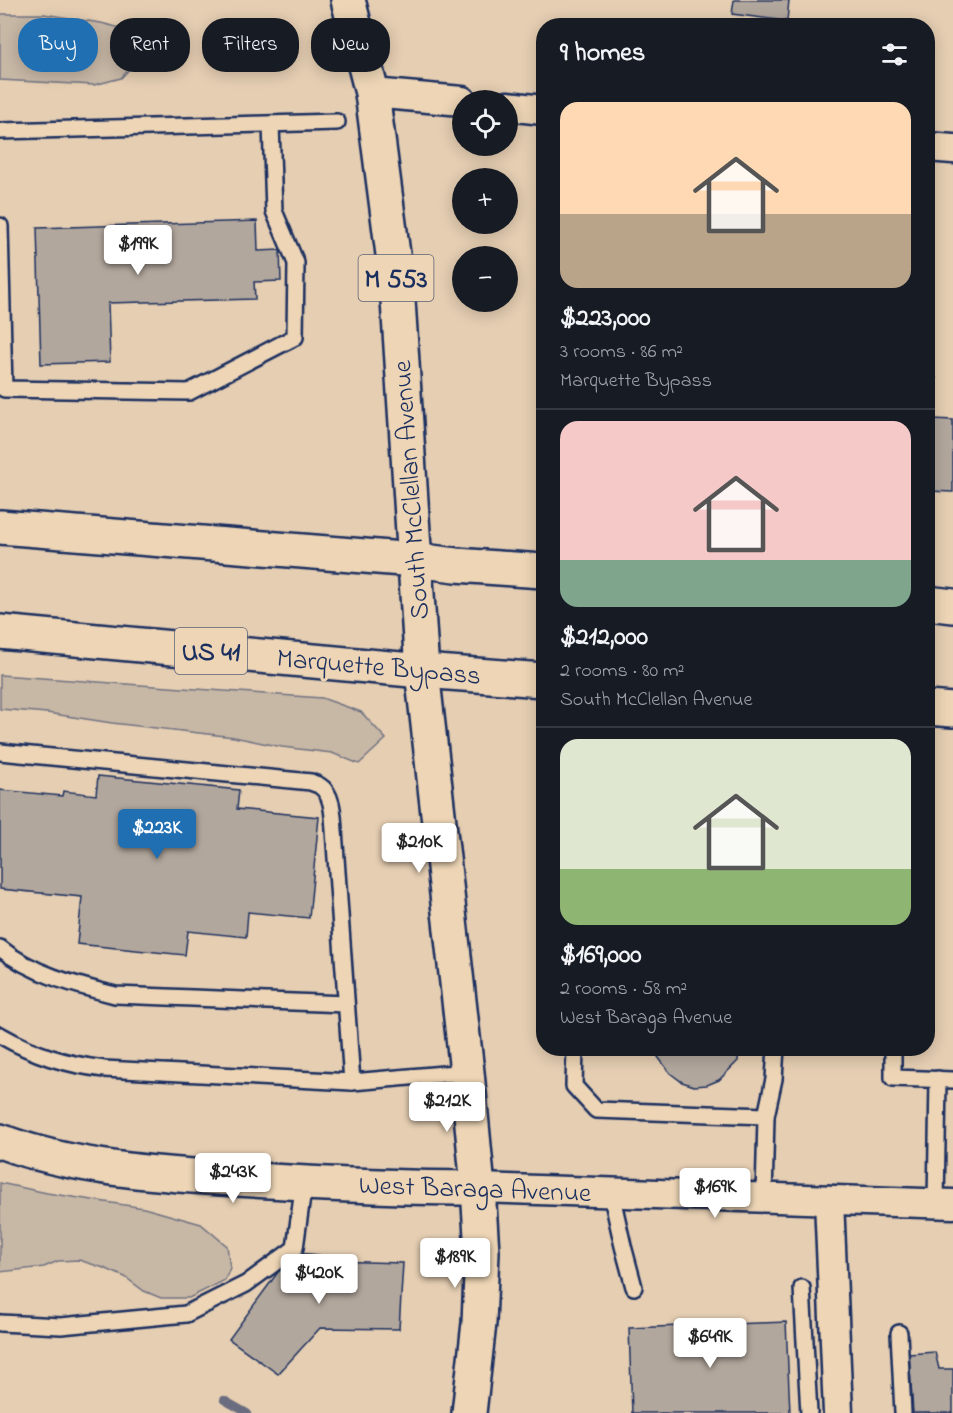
<!DOCTYPE html>
<meta charset="utf-8">
<style>
body{margin:0;font-family:"Indie Flower",sans-serif;background:#242831;color:#f1f3f6;height:100vh;display:flex;flex-direction:column;font-size:22px;white-space:nowrap}
*{box-sizing:border-box;margin:0}
p{font-size:20px;color:#9ea1a6}
.icon{flex:none;width:33px;height:33px;fill:none;stroke:currentColor;stroke-width:2;stroke-linecap:round;stroke-linejoin:round}
.map{position:relative;flex:1;overflow:hidden}
.details{position:absolute;left:536px;top:18px;width:399px;height:1038px;display:flex;flex-direction:column;background:#171b24;border-radius:24px;box-shadow:0 3px 15px #0003}
.details>*{flex:none}
.banner{position:absolute;left:18px;top:18px;width:428px;height:54px;display:flex;gap:12px}
.tools{position:absolute;left:452px;top:90px;display:grid;gap:12px}
.tools a{display:grid;place-items:center;width:66px;height:66px;border-radius:50%;background:#171b24;box-shadow:0 3px 15px #0003;font-size:30px}
.price{position:absolute;translate:-50% -51px;padding:0 14px;border-radius:6px;background:#fff;color:#222;font-size:20px;line-height:39px;filter:drop-shadow(0 2px 3px #0008)}
.price::after{content:'';position:absolute;left:50%;top:36px;width:18px;height:14px;margin-left:-9px;background:inherit;clip-path:polygon(0 0,100% 0,50% 100%)}
.price.selected{background:#1f6fb2;color:#fff}
ul{padding:0;list-style:none}
li{display:grid;align-content:center;gap:12px;height:318px;padding:0 24px}
li+li{border-top:2px solid #363941}
li span{display:grid;place-items:center;height:186px;border-radius:18px;color:#555}
li>.icon{margin-inline-start:auto}
span .icon{width:108px;height:108px;fill:#fffc;stroke-width:1}
li b{font-size:26px}
h2{display:flex;justify-content:space-between;align-items:center;height:72px;padding:0 24px;font-size:26px}
.pill{padding:0 21px;border-radius:24px;background:#171b24;box-shadow:0 3px 15px #0003;font-size:21px;line-height:54px}
.pill.selected{background:#1f6fb2;color:#fff}
.map>svg:first-child{display:block}
</style>
<div class="map">
<svg width="953" height="1413" viewBox="0 0 953 1413">
<rect width="100%" height="100%" fill="#e5ceb2"/>
<filter id="ink" filterUnits="userSpaceOnUse"><feTurbulence type="fractalNoise" baseFrequency=".0167" numOctaves="2"/><feDisplacementMap in="SourceGraphic" scale="12" xChannelSelector="R" yChannelSelector="G"/><feConvolveMatrix kernelMatrix="1 2 1 2 8 2 1 2 1" color-interpolation-filters="sRGB"/></filter>
<g filter="url(#ink)">
<!-- green -->
<g fill="#c7b7a5" stroke="#717382" stroke-width="1.5">
<polygon points="0,14 44,14 101,23 144,34 145,52 121,78 94,85 0,80"/>
<polygon points="615,20 660,22 680,25 592,25"/>
<polygon points="0,675 322,698 361,712 386,739 359,764 332,753 282,747 234,737 112,723 47,713 0,709"/>
<polygon points="0,1183 47,1193 144,1208 201,1224 227,1246 230,1268 225,1280 189,1298 161,1298 144,1291 125,1277 104,1268 79,1260 58,1261 44,1267 0,1272"/>
</g>
<g fill="none" stroke-linecap="round" stroke-linejoin="round">
<!-- stream -->
<polyline stroke="#6b6d7f" stroke-width="8" points="224,1400 247,1413"/>
</g>
<!-- building -->
<g fill="#b2a79d" stroke="#1b2f5e" stroke-width="1.5">
<polygon points="734,0 789,0 787,21 732,14"/>
<polygon points="257,221 258,251 280,250 281,281 254,282 255,299 108,303 110,362 41,364 37,228"/>
<polygon points="927,378 936,378 933,419 953,420 953,492 927,491"/>
<polygon points="98,776 239,790 237,809 319,817 309,918 248,912 246,937 188,931 185,955 77,944 82,897 0,889 0,790 62,796 63,791 96,795"/>
<polygon points="658,1048 739,1048 738,1061 719,1080 707,1085 694,1086 682,1082 670,1073 658,1057"/>
<polygon points="298,1253 319,1255 329,1261 403,1263 399,1329 320,1328 278,1374 229,1339 281,1268"/>
<polygon points="786,1322 790,1413 632,1413 629,1328"/>
<polygon points="935,1352 939,1369 953,1369 953,1413 913,1413 909,1354"/>
</g>
<g fill="none" stroke-linecap="round" stroke-linejoin="round">
<defs>
<g id="service">
<polyline points="0,131 337,122"/>
<polyline points="0,226 4,389 189,392 295,337 296,263 274,211 271,124"/>
<path d="M 0,752 L 311,782 C 314,784 318,784 320,786 C 333,794 333,816 334,830 L 352,1082"/>
<path d="M 0,948 C 32,974 76,985 115,995 L 346,1004"/>
<path d="M 0,1035 C 35,1055 64,1064 104,1069 L 352,1082 L 467,1072"/>
<polyline points="575,1048 574,1086 596,1110 766,1116"/>
<polyline points="893,1048 893,1078 953,1080"/>
<polyline points="611,1193 623,1246 634,1287"/>
<polyline points="764,1198 766,1116 774,1079 776,1048"/>
<polyline points="936,1204 938,1079"/>
<polyline points="802,1288 809,1413"/>
<polyline points="0,1323 61,1326 186,1314 246,1284 295,1248 304,1182"/>
<polyline points="899,1333 903,1413"/>
</g>
<g id="minor">
<polyline points="372,93 462,101"/>
<polyline points="507,106 543,110"/>
<polyline points="927,147 953,149"/>
<polyline points="478,1188 953,1204"/>
<polyline points="829,1200 838,1413"/>
</g>
<path id="tertiary" d="M 0,1141 C 74,1169 159,1174 237,1179 C 317,1184 398,1188 478,1188"/>
<polyline id="secondary" points="422,671 467,1072 478,1188 482,1252 479,1323 469,1413"/>
<polyline id="primary" points="348,0 372,93 397,285 422,671"/>
<g id="trunk">
<polyline points="0,527 415,560 456,565 543,571"/>
<polyline points="927,603 953,606"/>
<polyline points="0,632 422,671 543,680"/>
<polyline points="927,708 953,710"/>
</g>
</defs>
<!-- service casing -->
<use href="#service" stroke="#1b2f5e" stroke-width="20"/>
<!-- minor casing -->
<use href="#minor" stroke="#1b2f5e" stroke-width="33"/>
<!-- tertiary casing -->
<use href="#tertiary" stroke="#1b2f5e" stroke-width="38"/>
<!-- secondary casing -->
<use href="#secondary" stroke="#1b2f5e" stroke-width="38"/>
<!-- primary casing -->
<use href="#primary" stroke="#1b2f5e" stroke-width="38"/>
<!-- trunk casing -->
<use href="#trunk" stroke="#1b2f5e" stroke-width="38"/>
<!-- service -->
<use href="#service" stroke="#edd5b5" stroke-width="15"/>
<!-- minor -->
<use href="#minor" stroke="#edd5b5" stroke-width="28"/>
<!-- tertiary -->
<use href="#tertiary" stroke="#edd5b5" stroke-width="33"/>
<!-- secondary -->
<use href="#secondary" stroke="#edd5b5" stroke-width="33"/>
<!-- primary -->
<use href="#primary" stroke="#edd5b5" stroke-width="33"/>
<!-- trunk -->
<use href="#trunk" stroke="#edd5b5" stroke-width="33"/>
</g>
</g>
<g text-anchor="middle" stroke-width="6" stroke-linejoin="round" paint-order="stroke">
<!-- shield labels -->
<g fill="#edd5b5" stroke="#5a6178" stroke-width="1.5">
<rect x="358.5" y="255" width="75" height="46" rx="4.5"/>
<rect x="175" y="628" width="72" height="46" rx="4.5"/>
</g>
<g font-size="26" font-weight="bold" fill="#1b2f5e">
<text x="396" y="287">M 553</text>
<text x="211" y="660">US 41</text>
</g>
<!-- street labels -->
<g font-size="27" fill="#1b2f5e" stroke="#edd5b5">
<text transform="translate(410 490) rotate(-94)" y="9">South McClellan Avenue</text>
<text transform="translate(379 666) rotate(5)" y="9">Marquette Bypass</text>
<text transform="translate(475 1188) rotate(2)" y="9">West Baraga Avenue</text>
</g>
</g>
</svg>
<div class="tools">
<a><svg class="icon" aria-label="locate" viewBox="0 0 24 24"><circle cx="12" cy="12" r="6"/><path d="M12 2v4M12 18v4M2 12h4M18 12h4"/></svg></a>
<a>+</a>
<a>−</a>
</div>
<b class="price" style="left:138px;top:276px">$199K</b>
<b class="price selected" style="left:157px;top:860px">$223K</b>
<b class="price" style="left:419px;top:874px">$210K</b>
<b class="price" style="left:447px;top:1133px">$212K</b>
<b class="price" style="left:233px;top:1204px">$243K</b>
<b class="price" style="left:715px;top:1219px">$169K</b>
<b class="price" style="left:455px;top:1289px">$189K</b>
<b class="price" style="left:319px;top:1305px">$420K</b>
<b class="price" style="left:710px;top:1369px">$649K</b>
<div class="banner">
<a class="pill selected">Buy</a>
<a class="pill">Rent</a>
<a class="pill">Filters</a>
<a class="pill">New</a>
</div>
<section class="details">
<h2>9 homes<svg class="icon" aria-label="filters" viewBox="0 0 24 24"><path d="M4 7h16M4 17h16"/><circle cx="9" cy="7" r="2"/><circle cx="15" cy="17" r="2"/></svg></h2>
<ul>
<li><span style="background:linear-gradient(#ffd9b3 60%,#b9a48a 0)"><svg class="icon" aria-label="home" viewBox="0 0 24 24"><path d="M3 11l9-7 9 7M6 9v11h12V9"/></svg></span><div><b>$223,000</b><p>3 rooms · 86 m²</p><p>Marquette Bypass</p></div></li>
<li><span style="background:linear-gradient(#f6c9c9 75%,#7fa58c 0)"><svg class="icon" aria-label="home" viewBox="0 0 24 24"><path d="M3 11l9-7 9 7M6 9v11h12V9"/></svg></span><div><b>$212,000</b><p>2 rooms · 80 m²</p><p>South McClellan Avenue</p></div></li>
<li><span style="background:linear-gradient(#dfe7d0 70%,#8fb573 0)"><svg class="icon" aria-label="home" viewBox="0 0 24 24"><path d="M3 11l9-7 9 7M6 9v11h12V9"/></svg></span><div><b>$169,000</b><p>2 rooms · 58 m²</p><p>West Baraga Avenue</p></div></li>
</ul>
</section>
</div>
